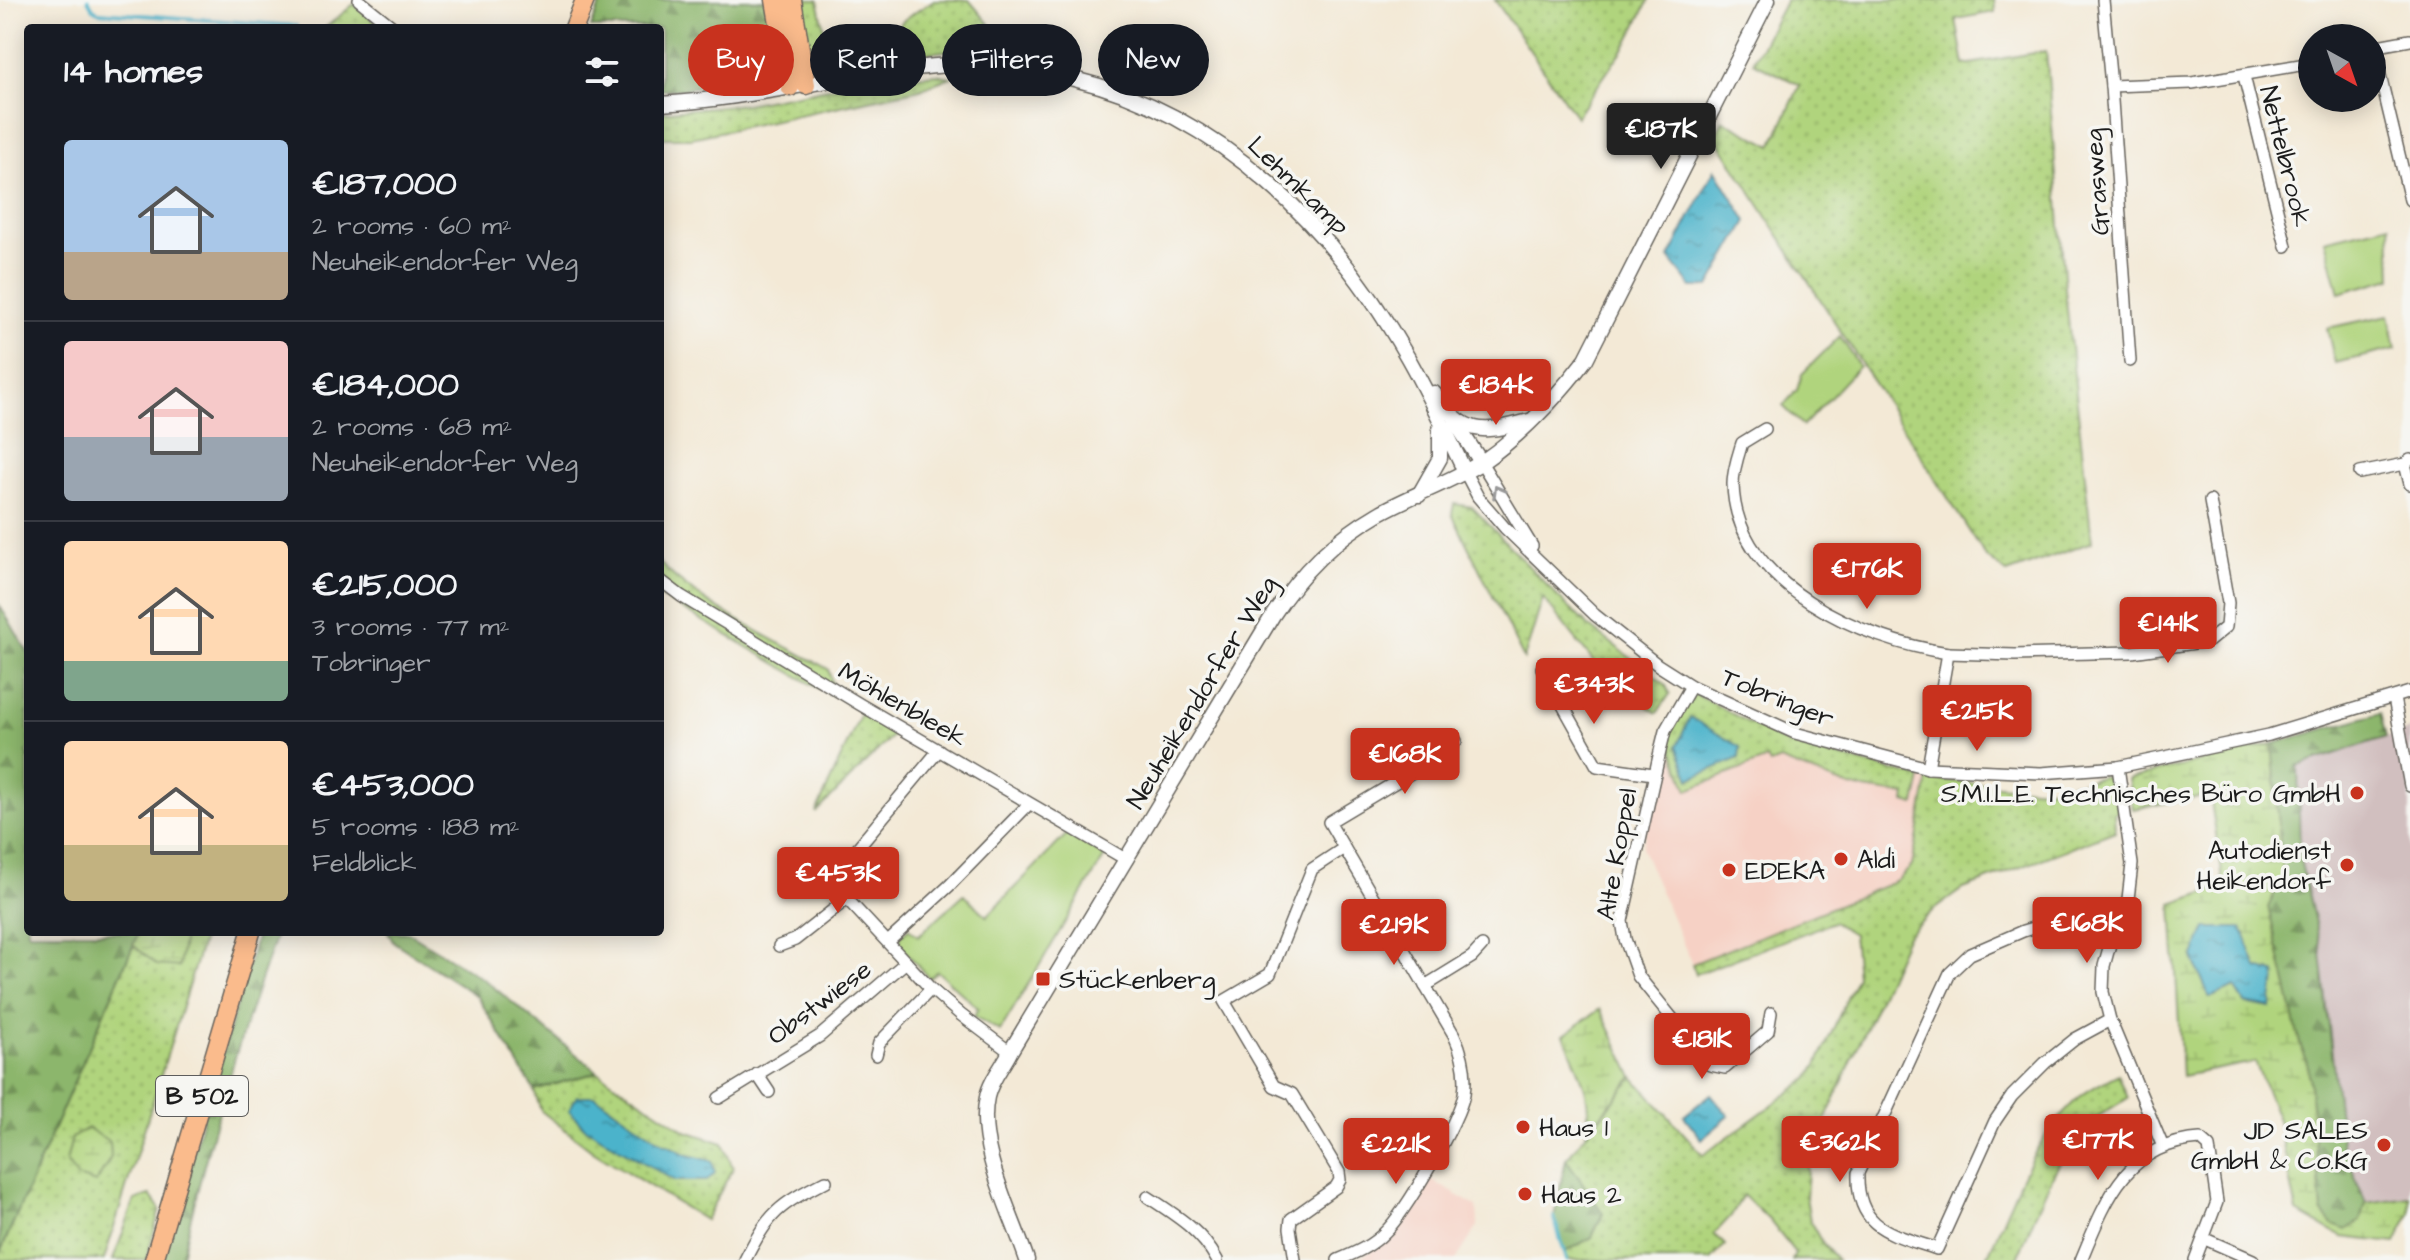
<!DOCTYPE html>
<meta charset="utf-8">
<style>
body{margin:0;font-family:"Architects Daughter",sans-serif;background:#20242c;color:#f1f3f6;height:100vh;display:flex;flex-direction:column;font-size:30px;white-space:nowrap}
*{box-sizing:border-box;margin:0}
p{font-size:26px;color:#9ea1a6}
.icon{flex:none;width:44px;height:44px;fill:none;stroke:currentColor;stroke-width:2;stroke-linecap:round;stroke-linejoin:round}
.map{position:relative;flex:1;overflow:hidden}
.side{position:absolute;left:24px;top:24px;width:640px;height:912px;display:flex;flex-direction:column;background:#171b24;border-radius:8px;box-shadow:0 4px 20px #0003}
.side>*{flex:none}
.hud{position:absolute;left:688px;top:24px;width:760px;height:72px;display:flex;gap:16px}
.needle{width:52px;rotate:140deg}
.tools{position:absolute;left:2298px;top:24px;display:grid;gap:16px}
.tools a{display:grid;place-items:center;width:88px;height:88px;border-radius:50%;background:#171b24;box-shadow:0 4px 20px #0003;font-size:40px}
.price{position:absolute;translate:-50% -68px;padding:0 18px;border-radius:8px;background:#c8321e;color:#fff;font-size:26px;line-height:52px;filter:drop-shadow(0 2px 4px #0008)}
.price::after{content:'';position:absolute;left:50%;top:48px;width:24px;height:18px;margin-left:-12px;background:inherit;clip-path:polygon(0 0,100% 0,50% 100%)}
.price.current{background:#222;color:#fff}
ul{padding:0;list-style:none}
li{display:flex;align-items:center;gap:24px;height:200px;padding:0 40px}
li+li{border-top:2px solid #363941}
li span{display:grid;place-items:center;flex:none;width:224px;height:160px;border-radius:8px;color:#555}
li>.icon{margin-inline-start:auto}
span .icon{width:96px;height:96px;fill:#fffc;stroke-width:1}
li b{font-size:34px}
h2{display:flex;justify-content:space-between;align-items:center;height:96px;padding:0 40px;font-size:34px}
.pill{padding:0 28px;border-radius:36px;background:#171b24;box-shadow:0 4px 20px #0003;font-size:28px;line-height:72px}
.pill.current{background:#c8321e;color:#fff}
.map>svg:first-child{display:block}
</style>
<div class="map">
<svg width="2410" height="1260" viewBox="0 0 2410 1260">
<defs>
<pattern id="grass-dots" width="8" height="8" patternUnits="userSpaceOnUse" patternTransform="scale(2)"><rect width="8" height="8" fill="#b0d47d"/><path d="M2 2h.1M6 6h.1" fill="none" stroke="#97b56b" stroke-width="1.8" stroke-linecap="round"/></pattern>
<pattern id="forest-firs" width="22" height="20" patternUnits="userSpaceOnUse" patternTransform="scale(2)"><rect width="22" height="20" fill="#8cb66c"/><path d="M5 1l3.5 6h-7zM16 11l3.5 6h-7z" fill="#729358"/></pattern>
<pattern id="wetland-marsh" width="20" height="14" patternUnits="userSpaceOnUse" patternTransform="scale(2)"><rect width="20" height="14" fill="#b0d47d"/><path d="M1 5h8M5 5V1M11 12h8M15 12V8" fill="none" stroke="#97b56b"/></pattern>
<pattern id="water-ripples" width="26" height="14" patternUnits="userSpaceOnUse" patternTransform="scale(2)"><rect width="26" height="14" fill="#4cb3cb"/><path d="M2 4q2-2 4 0t4 0M15 11q2-2 4 0t4 0" fill="none" stroke="#3e91a4"/></pattern>
</defs>
<rect width="100%" height="100%" fill="#f6f6f2"/>
<filter id="ink" filterUnits="userSpaceOnUse"><feTurbulence type="fractalNoise" baseFrequency=".0125" numOctaves="2"/><feDisplacementMap in="SourceGraphic" scale="16" xChannelSelector="R" yChannelSelector="G"/><feConvolveMatrix kernelMatrix="1 2 1 2 8 2 1 2 1" color-interpolation-filters="sRGB"/></filter>
<filter id="wash" filterUnits="userSpaceOnUse"><feTurbulence type="fractalNoise" baseFrequency=".006" numOctaves="4" result="noise"/><feDisplacementMap in="SourceGraphic" scale="32" xChannelSelector="R" yChannelSelector="G"/><feGaussianBlur stdDeviation="1.8" result="paint"/><feColorMatrix in="noise" values="0 0 0 0 0 0 0 0 0 0 0 0 0 0 0 0 0 1.4 0 .05"/><feComposite in="paint" operator="in"/></filter>
<g filter="url(#wash)">
<rect width="100%" height="100%" fill="#f3e9d6"/>
<!-- built -->
<g fill="#f6d1c5">
<polygon points="1670,745 1688,790 1767,759 1780,760 1850,787 1906,795 1905,802 1915,805 1921,778 1928,779 1912,866 1897,881 1692,964 1642,849 1651,804"/>
<polygon points="1430,1179 1477,1207 1478,1226 1456,1260 1357,1260 1392,1238 1403,1224"/>
</g>
<!-- industrial -->
<polygon fill="#d1bfbf" points="2410,730 2410,1197 2366,1203 2342,1145 2320,944 2300,859 2298,766"/>
<!-- grass -->
<g fill="url(#grass-dots)" stroke="#66784c" stroke-width="2">
<polygon points="797,0 818,0 828,46 887,39 905,19 934,0 969,0 1001,38 1021,49 961,49 810,68"/>
<polygon points="1495,0 1649,0 1628,42 1576,117"/>
<polygon points="1786,0 1994,0 1995,12 1956,19 1964,65 2046,51 2066,300 2092,542 2007,573 1986,557 1715,136 1723,120 1772,146 1800,85 1753,62"/>
<polygon points="354,4 381,28 325,28"/>
<polygon points="936,74 951,77 920,89 691,138 660,138 660,112 745,104 866,81"/>
<polygon points="1454,504 1472,507 1563,602 1589,626 1665,684 1670,694 1657,713 1607,679 1543,598 1524,659 1452,514"/>
<path d="M 660,563 C 699,605 776,640 828,669 L 834,689 L 818,688 L 660,596 Z"/>
<polygon points="1688,690 1788,744 1921,778 1915,805 1905,802 1906,795 1850,787 1780,760 1770,764 1767,759 1688,790 1665,731"/>
<polygon points="862,711 896,732 816,813"/>
<polygon points="2116,774 2121,811 2114,813 2115,831 1961,890 1932,911 1906,937 1809,1157 1806,1197 1810,1221 1822,1243 1837,1260 1792,1260 1795,1253 1769,1220 1743,1195 1731,1216 1714,1234 1725,1245 1711,1260 1567,1260 1565,1252 1592,1237 1603,1213 1566,1159 1633,1077 1703,1155 1808,1079 1817,1065 1857,976 1853,934 1833,922 1696,974 1692,964 1897,881 1912,866 1928,779 2046,789"/>
<polygon points="139,932 205,932 104,1260 0,1260 0,1253"/>
<polygon points="598,1072 686,1131 723,1143 733,1168 705,1220 593,1151 541,1111 534,1090"/>
<path d="M 2118,1074 L 2128,1098 C 2117,1105 2105,1111 2096,1118 C 2055,1153 2037,1212 2017,1260 L 1986,1260 C 2011,1204 2032,1136 2081,1096 C 2092,1087 2106,1081 2118,1074 Z"/>
<polygon points="150,1195 160,1209 146,1260 113,1260 135,1200"/>
</g>
<!-- forest -->
<g fill="url(#forest-firs)" stroke="#546944" stroke-width="2">
<polygon points="602,0 769,0 782,72 683,89 660,90 660,28 591,28"/>
<polygon points="0,606 28,652 28,932 139,932 0,1253"/>
<polygon points="2380,713 2386,737 2298,766 2300,859 2320,944 2342,1145 2366,1203 2361,1221 2346,1230 2333,1225 2322,1212 2308,1065 2300,1044 2268,907 2283,876 2272,744"/>
<path d="M 258,932 L 277,932 C 238,1041 206,1147 181,1260 L 161,1260 Z"/>
<polygon points="388,932 408,932 486,981 598,1072 534,1090 477,996 394,942"/>
<polygon points="1566,1159 1603,1213 1592,1237 1565,1252 1554,1217"/>
</g>
<!-- wetland -->
<g fill="url(#wetland-marsh)" stroke="#66784c" stroke-width="2" fill-rule="evenodd">
<path d="M 2272,744 L 2283,876 L 2268,907 L 2300,1044 L 2308,1065 L 2322,1212 L 2333,1225 L 2346,1230 L 2361,1221 L 2366,1203 L 2410,1197 L 2410,1213 L 2396,1243 L 2342,1237 L 2297,1212 L 2278,1120 L 2255,1062 L 2182,1076 L 2172,904 L 2224,886 L 2210,795 L 2133,809 L 2128,779 ZM 2193,958 L 2271,1008 L 2245,1003 L 2235,987 L 2210,998 Z"/>
<polygon points="139,932 187,932 183,941 179,967 157,965 133,945"/>
<path d="M 1600,1009 L 1633,1077 L 1586,1133 C 1594,1094 1578,1071 1564,1035 Z"/>
<polygon points="88,1128 110,1142 111,1157 96,1183 77,1177 66,1162 72,1138"/>
</g>
<!-- park -->
<g fill="#b0d47d" stroke="#66784c" stroke-width="2">
<polygon points="2390,224 2392,278 2339,293 2325,240"/>
<polygon points="2389,315 2396,349 2335,363 2327,328"/>
<polygon points="1840,336 1859,366 1803,426 1783,406 1797,390 1802,374"/>
<polygon points="1068,833 1105,856 1000,1031 974,1016 978,1008 937,971 929,978 901,947 900,936 909,928 918,936 964,894 987,916"/>
</g>
<!-- water -->
<g fill="url(#water-ripples)" stroke="#346874" stroke-width="2">
<polygon points="1715,169 1747,221 1709,287 1692,287 1669,258"/>
<polygon points="1690,717 1740,747 1739,758 1690,779 1677,746"/>
<polygon points="2206,928 2242,928 2257,968 2276,973 2271,1008 2245,1003 2235,987 2210,998 2193,958"/>
<polygon points="1711,1094 1729,1116 1702,1139 1684,1116"/>
<polygon points="577,1096 595,1096 658,1140 685,1154 712,1161 715,1173 707,1181 675,1181 584,1127 569,1110"/>
</g>
<g fill="none" stroke-linecap="round" stroke-linejoin="round">
<!-- stream -->
<g stroke="#4cb3cb" stroke-width="4">
<polyline points="88,0 93,9 98,12 296,26"/>
<polyline points="1554,1217 1567,1260"/>
</g>
</g>
</g>
<g filter="url(#ink)">
<g fill="none" stroke-linecap="round" stroke-linejoin="round">
<defs>
<g id="minor">
<polyline points="359,0 394,28"/>
<polyline points="2103,0 2111,86 2130,361"/>
<polyline points="2373,46 2410,200"/>
<polyline points="2372,47 2410,40"/>
<polyline points="2244,76 2286,246"/>
<polyline points="2111,86 2192,83 2312,63"/>
<path d="M 1765,429 L 1742,443 C 1738,456 1733,470 1733,484 C 1735,586 1863,640 1948,653 L 1928,768"/>
<polyline points="1481,462 1532,546"/>
<polyline points="2405,464 2410,484"/>
<polyline points="1465,472 1478,497 1505,528 1595,615 1658,665 1691,686 1795,733 1928,768 2041,773 2118,767 2269,735 2410,692"/>
<polyline points="2360,473 2405,464 2410,460"/>
<polyline points="660,580 681,596 861,705 1127,860"/>
<polyline points="1948,653 2015,655 2132,652 2209,641 2226,627 2228,603 2210,501"/>
<polyline points="1542,668 1597,766 1653,774"/>
<polyline points="1691,686 1665,731 1661,747 1622,921 1625,939 1638,976 1710,1065 1725,1068 1768,1031 1771,1013"/>
<polyline points="2394,698 2410,786"/>
<polyline points="939,750 834,876 836,885 847,899 931,989 961,1015 1010,1052"/>
<polyline points="2118,767 2132,864 2128,899 2112,937 2104,966 2103,992 2110,1020 2163,1147"/>
<polyline points="888,942 949,886 1029,804"/>
<polyline points="779,946 795,940 847,899"/>
<polyline points="1425,986 1472,957 1482,946"/>
<path d="M 2110,1020 L 2075,1039 L 2045,1063 L 2012,1096 L 1995,1121 L 1937,1249 C 1893,1234 1856,1230 1858,1173 L 1950,973 L 1970,954 L 2023,931 L 2056,921 L 2079,923 L 2112,937"/>
<polyline points="876,1055 879,1043 931,989"/>
<polyline points="757,1074 769,1092"/>
<polyline points="719,1098 820,1036 906,962"/>
<path d="M 1148,1197 C 1175,1215 1201,1230 1217,1260"/>
<polyline points="2205,1239 2253,1260"/>
<path d="M 745,1260 C 769,1212 779,1205 826,1181"/>
<polyline points="1295,1260 1290,1228 1291,1219 1336,1187 1340,1180 1339,1172 1292,1094 1274,1086 1224,1001 1270,974 1312,869 1344,848"/>
<path d="M 1338,1260 C 1355,1253 1372,1246 1385,1232 C 1405,1213 1459,1121 1464,1094 C 1467,1073 1463,1054 1454,1035 L 1329,822 L 1446,752 L 1456,741"/>
<path d="M 2081,1260 C 2106,1200 2126,1144 2200,1139 L 2209,1147 L 2217,1202 L 2195,1260"/>
</g>
<g id="tertiary">
<path d="M 660,104 C 765,98 867,67 972,64 C 1006,63 1041,71 1074,79 C 1221,114 1335,229 1408,358 C 1429,395 1447,434 1465,472"/>
<path d="M 1434,393 C 1465,436 1481,434 1529,421"/>
<polyline points="1455,422 1481,462"/>
<polyline points="1419,495 1440,458 1440,429"/>
<path d="M 1027,1260 C 1011,1212 976,1146 987,1097 C 990,1081 1003,1066 1010,1052 L 1273,615 C 1301,572 1333,540 1378,514 C 1411,495 1449,483 1482,462 C 1523,434 1556,398 1586,359 L 1768,0"/>
</g>
<g id="trunk">
<polyline points="775,0 790,87"/>
<polyline points="792,0 806,85"/>
<polyline points="574,28 585,0"/>
<polyline points="154,1260 251,932"/>
</g>
</defs>
<!-- minor casing -->
<use href="#minor" stroke="#67645d" stroke-width="14"/>
<!-- tertiary casing -->
<use href="#tertiary" stroke="#67645d" stroke-width="17"/>
<!-- trunk casing -->
<use href="#trunk" stroke="#67645d" stroke-width="21"/>
<!-- minor -->
<use href="#minor" stroke="#fff" stroke-width="11"/>
<!-- tertiary -->
<use href="#tertiary" stroke="#fff" stroke-width="14"/>
<!-- trunk -->
<use href="#trunk" stroke="#fabb8c" stroke-width="18"/>
</g>
<!-- one-way arrows -->
<defs><path id="oneway-chevron" d="M-2-3.5L2.5 0L-2 3.5" fill="none" stroke-width="1.6" stroke-linecap="round" stroke-linejoin="round" transform="scale(2)"/></defs>
<use stroke="#999" href="#oneway-chevron" transform="translate(1498 491) rotate(-119)"/>
</g>
<!-- markers -->
<g fill="#c8321e" stroke="#f6f6f2" stroke-width="3">
<circle cx="2357" cy="793" r="8"/>
<circle cx="1841" cy="859" r="8"/>
<circle cx="2347" cy="865" r="8"/>
<circle cx="1729" cy="870" r="8"/>
<rect x="1035" y="971" width="16" height="16" rx="4"/>
<circle cx="1523" cy="1127" r="8"/>
<circle cx="2384" cy="1145" r="8"/>
<circle cx="1525" cy="1194" r="8"/>
</g>
<g text-anchor="middle" stroke-width="7" stroke-linejoin="round" paint-order="stroke">
<!-- shield labels -->
<rect fill="#f6f6f2" stroke="#5d5d5c" stroke-width="2" x="156" y="1076" width="92" height="40" rx="6"/>
<g font-size="24" font-weight="bold" fill="#1c1c1c">
<text x="202" y="1104">B 502</text>
</g>
<!-- street labels -->
<g font-size="26" fill="#1c1c1c" stroke="#f6f6f2">
<text transform="translate(2286 156) rotate(76)" y="9">Nettelbrook</text>
<text transform="translate(2096 182) rotate(-94)" y="9">Grasweg</text>
<text transform="translate(1299 185) rotate(44)" y="9">Lehmkamp</text>
<text transform="translate(1201 692) rotate(-59)" y="9">Neuheikendorfer Weg</text>
<text transform="translate(1778 697) rotate(22)" y="9">Tobringer</text>
<text transform="translate(903 704) rotate(30)" y="9">Möhlenbleek</text>
<text transform="translate(1616 854) rotate(-80)" y="9">Alte Koppel</text>
<text transform="translate(819 1002) rotate(-37)" y="9">Obstwiese</text>
</g>
<!-- poi labels -->
<g font-size="26" fill="#1c1c1c" stroke="#f6f6f2" text-anchor="start">
<text x="2341" y="802" text-anchor="end">S.M.I.L.E. Technisches Büro GmbH</text>
<text x="2331" y="859" text-anchor="end">Autodienst<tspan x="2331" dy="30">Heikendorf</tspan></text>
<text x="1857" y="868">Aldi</text>
<text x="1745" y="879">EDEKA</text>
<text x="1059" y="988">Stückenberg</text>
<text x="1539" y="1136">Haus 1</text>
<text x="2368" y="1139" text-anchor="end">JD SALES<tspan x="2368" dy="30">GmbH &amp; Co.KG</tspan></text>
<text x="1541" y="1203">Haus 2</text>
</g>
</g>
</svg>
<div class="tools">
<a><svg class="needle" viewBox="-14 -14 28 28"><path d="M0-13l5 13h-10z" fill="#e53935"/><path d="M0 13l5-13h-10z" fill="#9ea1a6"/></svg></a>
</div>
<b class="price current" style="left:1661px;top:171px">€187K</b>
<b class="price" style="left:1496px;top:427px">€184K</b>
<b class="price" style="left:1867px;top:611px">€176K</b>
<b class="price" style="left:2168px;top:665px">€141K</b>
<b class="price" style="left:1594px;top:726px">€343K</b>
<b class="price" style="left:1977px;top:753px">€215K</b>
<b class="price" style="left:1405px;top:796px">€168K</b>
<b class="price" style="left:838px;top:915px">€453K</b>
<b class="price" style="left:2087px;top:965px">€168K</b>
<b class="price" style="left:1394px;top:967px">€219K</b>
<b class="price" style="left:1702px;top:1081px">€181K</b>
<b class="price" style="left:2098px;top:1182px">€177K</b>
<b class="price" style="left:1840px;top:1184px">€362K</b>
<b class="price" style="left:1396px;top:1186px">€221K</b>
<div class="hud">
<a class="pill current">Buy</a>
<a class="pill">Rent</a>
<a class="pill">Filters</a>
<a class="pill">New</a>
</div>
<section class="side">
<h2>14 homes<svg class="icon" aria-label="filters" viewBox="0 0 24 24"><path d="M4 7h16M4 17h16"/><circle cx="9" cy="7" r="2"/><circle cx="15" cy="17" r="2"/></svg></h2>
<ul>
<li><span style="background:linear-gradient(#a9c7e8 70%,#b9a48a 0)"><svg class="icon" aria-label="home" viewBox="0 0 24 24"><path d="M3 11l9-7 9 7M6 9v11h12V9"/></svg></span><div><b>€187,000</b><p>2 rooms · 60 m²</p><p>Neuheikendorfer Weg</p></div></li>
<li><span style="background:linear-gradient(#f6c9c9 60%,#9aa5b1 0)"><svg class="icon" aria-label="home" viewBox="0 0 24 24"><path d="M3 11l9-7 9 7M6 9v11h12V9"/></svg></span><div><b>€184,000</b><p>2 rooms · 68 m²</p><p>Neuheikendorfer Weg</p></div></li>
<li><span style="background:linear-gradient(#ffd9b3 75%,#7fa58c 0)"><svg class="icon" aria-label="home" viewBox="0 0 24 24"><path d="M3 11l9-7 9 7M6 9v11h12V9"/></svg></span><div><b>€215,000</b><p>3 rooms · 77 m²</p><p>Tobringer</p></div></li>
<li><span style="background:linear-gradient(#ffd9b3 65%,#c2b280 0)"><svg class="icon" aria-label="home" viewBox="0 0 24 24"><path d="M3 11l9-7 9 7M6 9v11h12V9"/></svg></span><div><b>€453,000</b><p>5 rooms · 188 m²</p><p>Feldblick</p></div></li>
</ul>
</section>
</div>
